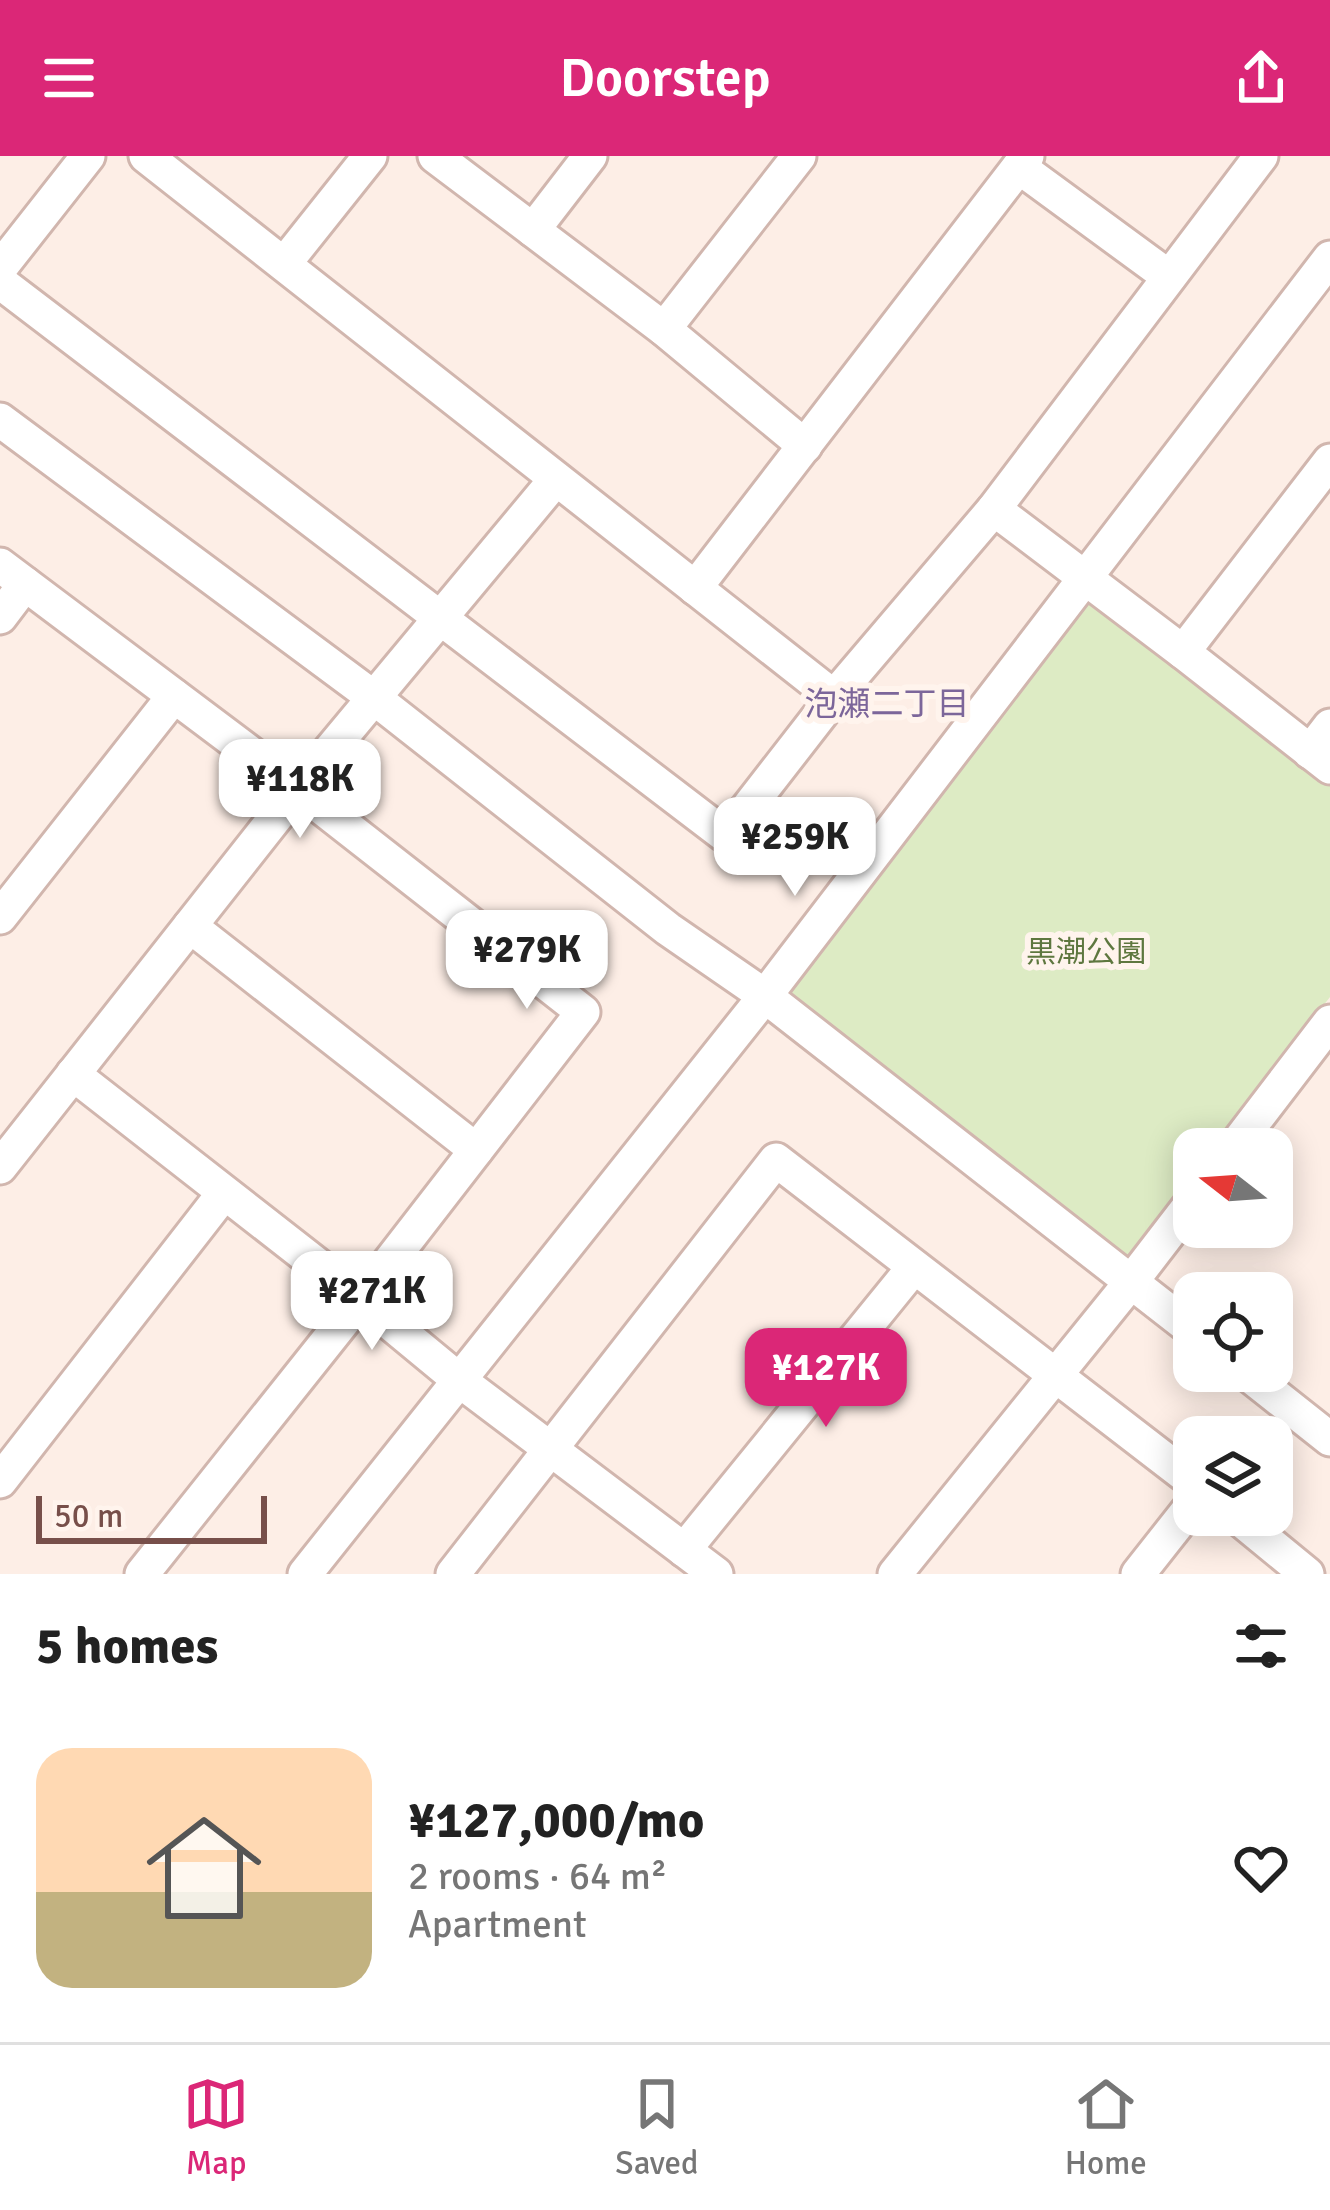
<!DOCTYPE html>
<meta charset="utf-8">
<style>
body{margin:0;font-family:Signika,"Noto Sans JP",sans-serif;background:#f6f6f6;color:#222;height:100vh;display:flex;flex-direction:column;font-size:45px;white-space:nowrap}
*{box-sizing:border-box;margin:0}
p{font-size:39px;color:#767676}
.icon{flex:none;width:66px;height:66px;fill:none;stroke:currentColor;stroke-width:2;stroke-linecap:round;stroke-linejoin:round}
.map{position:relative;height:1418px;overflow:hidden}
.drawer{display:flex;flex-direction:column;background:#fff;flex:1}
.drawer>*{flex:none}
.needle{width:78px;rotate:287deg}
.tools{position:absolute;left:1173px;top:972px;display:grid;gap:24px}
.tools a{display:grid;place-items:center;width:120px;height:120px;border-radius:24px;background:#fff;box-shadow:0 6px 30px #0003;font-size:60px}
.scale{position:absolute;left:36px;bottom:30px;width:231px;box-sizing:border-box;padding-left:12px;border:6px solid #774f4a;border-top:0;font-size:33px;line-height:42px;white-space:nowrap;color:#774f4a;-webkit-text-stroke:9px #fff4ed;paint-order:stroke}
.price{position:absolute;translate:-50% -102px;padding:0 27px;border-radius:24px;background:#fff;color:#222;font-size:39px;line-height:78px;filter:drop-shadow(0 3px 6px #0008)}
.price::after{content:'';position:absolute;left:50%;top:72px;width:36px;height:27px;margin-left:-18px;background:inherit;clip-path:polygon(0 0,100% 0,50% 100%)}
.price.on{background:#db2777;color:#fff}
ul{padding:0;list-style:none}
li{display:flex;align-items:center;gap:36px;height:300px;padding:0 36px}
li+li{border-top:3px solid #e0e0e0}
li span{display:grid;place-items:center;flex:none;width:336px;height:240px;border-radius:36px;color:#555}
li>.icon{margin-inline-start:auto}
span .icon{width:144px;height:144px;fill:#fffc;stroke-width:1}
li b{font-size:51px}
h2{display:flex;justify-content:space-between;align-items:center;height:144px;padding:0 36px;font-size:51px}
header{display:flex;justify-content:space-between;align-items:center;height:156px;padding:0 36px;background:#db2777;color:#fff;font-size:54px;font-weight:600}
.tab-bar{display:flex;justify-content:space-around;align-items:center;height:168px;border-top:3px solid #e0e0e0;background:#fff;font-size:33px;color:#767676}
.tab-bar a{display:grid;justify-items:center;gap:6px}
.tab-bar .on{color:#db2777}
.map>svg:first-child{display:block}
</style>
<header><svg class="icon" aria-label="menu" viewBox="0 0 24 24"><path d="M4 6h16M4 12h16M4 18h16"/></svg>Doorstep<svg class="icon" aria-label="share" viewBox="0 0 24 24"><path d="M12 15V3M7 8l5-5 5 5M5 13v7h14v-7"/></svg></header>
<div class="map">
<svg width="1330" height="1418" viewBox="0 0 1330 1418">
<rect width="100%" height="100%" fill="#fdeee6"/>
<!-- green -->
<polygon fill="#ddebc4" points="1087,436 1330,624 1330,841 1212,993 1194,993 1194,1016 1121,1109 774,840"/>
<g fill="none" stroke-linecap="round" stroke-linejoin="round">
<defs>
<g id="minor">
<polyline points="146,0 834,541"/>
<polyline points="435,0 664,173 805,290"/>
<polyline points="1019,11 1169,121"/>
<polyline points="533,74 590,0"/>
<polyline points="284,108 370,0"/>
<polyline points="0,112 88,0"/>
<polyline points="0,126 726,680 834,541 994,353 1261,0"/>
<polyline points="664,173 799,0"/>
<polyline points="0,264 373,541 668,773 765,840 1194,1175"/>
<polyline points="1330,305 1183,496 1330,611"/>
<polyline points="994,353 1183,496"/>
<polyline points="0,409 298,633 583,856 361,1143 142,1418"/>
<polyline points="695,432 1027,0"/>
<polyline points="0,461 25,428"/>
<polyline points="1310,596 1330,570"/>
<polyline points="0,761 174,540"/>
<polyline points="190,770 476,994"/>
<polyline points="73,918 361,1143 459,1224 716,1418"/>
<polyline points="1233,993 1330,866"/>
<polyline points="0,1011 298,633 556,323"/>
<polyline points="1244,1215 1330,1283"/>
<polyline points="0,1325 224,1037"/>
<polyline points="1235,1359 1307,1418"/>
<polyline points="684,1394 914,1111"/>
<polyline points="305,1418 765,840 1330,102"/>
<polyline points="453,1418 776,1004 1194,1326"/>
<polyline points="895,1418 1131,1126 1194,1044"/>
<polyline points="1138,1418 1194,1347"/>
</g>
</defs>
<!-- minor casing -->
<use href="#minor" stroke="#d1b6ae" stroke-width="39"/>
<!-- minor -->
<use href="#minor" stroke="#fff" stroke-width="33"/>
</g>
<g text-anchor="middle" stroke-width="12" stroke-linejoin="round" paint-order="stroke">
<!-- park labels -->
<g font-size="30" fill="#5e773f" stroke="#fff4ed">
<text x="1086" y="806">黒潮公園</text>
</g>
<!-- neighbourhood labels -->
<g font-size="33" fill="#7c669a" stroke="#fff4ed">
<text x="887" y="559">泡瀬二丁目</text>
</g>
</g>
</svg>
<div class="tools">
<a><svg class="needle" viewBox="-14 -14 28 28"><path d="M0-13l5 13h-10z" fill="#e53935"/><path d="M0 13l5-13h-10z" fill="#767676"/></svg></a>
<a><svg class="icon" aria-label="locate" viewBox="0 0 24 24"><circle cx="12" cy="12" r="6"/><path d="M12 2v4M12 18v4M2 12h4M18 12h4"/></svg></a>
<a><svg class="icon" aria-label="layers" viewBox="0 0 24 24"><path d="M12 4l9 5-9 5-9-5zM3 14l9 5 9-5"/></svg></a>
</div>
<div class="scale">50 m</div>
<b class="price" style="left:300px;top:685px">¥118K</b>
<b class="price" style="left:795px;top:743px">¥259K</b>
<b class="price" style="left:527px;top:856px">¥279K</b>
<b class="price" style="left:372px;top:1197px">¥271K</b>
<b class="price on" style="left:826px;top:1274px">¥127K</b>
</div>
<section class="drawer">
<h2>5 homes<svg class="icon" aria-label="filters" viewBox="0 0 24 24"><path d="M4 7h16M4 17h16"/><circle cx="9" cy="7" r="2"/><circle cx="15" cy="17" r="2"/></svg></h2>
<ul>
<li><span style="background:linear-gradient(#ffd9b3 60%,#c2b280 0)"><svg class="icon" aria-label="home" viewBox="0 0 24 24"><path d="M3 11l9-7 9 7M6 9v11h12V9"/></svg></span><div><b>¥127,000/mo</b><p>2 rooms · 64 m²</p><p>Apartment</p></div><svg class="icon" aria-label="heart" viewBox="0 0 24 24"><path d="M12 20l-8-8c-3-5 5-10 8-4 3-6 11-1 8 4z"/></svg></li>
</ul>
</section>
<nav class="tab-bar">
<a class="on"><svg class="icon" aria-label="map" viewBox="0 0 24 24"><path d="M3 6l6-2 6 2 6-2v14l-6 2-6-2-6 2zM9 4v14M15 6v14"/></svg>Map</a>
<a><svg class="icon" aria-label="saved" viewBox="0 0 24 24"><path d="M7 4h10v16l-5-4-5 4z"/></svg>Saved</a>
<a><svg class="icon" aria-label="home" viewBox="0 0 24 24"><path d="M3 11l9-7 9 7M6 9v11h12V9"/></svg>Home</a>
</nav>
